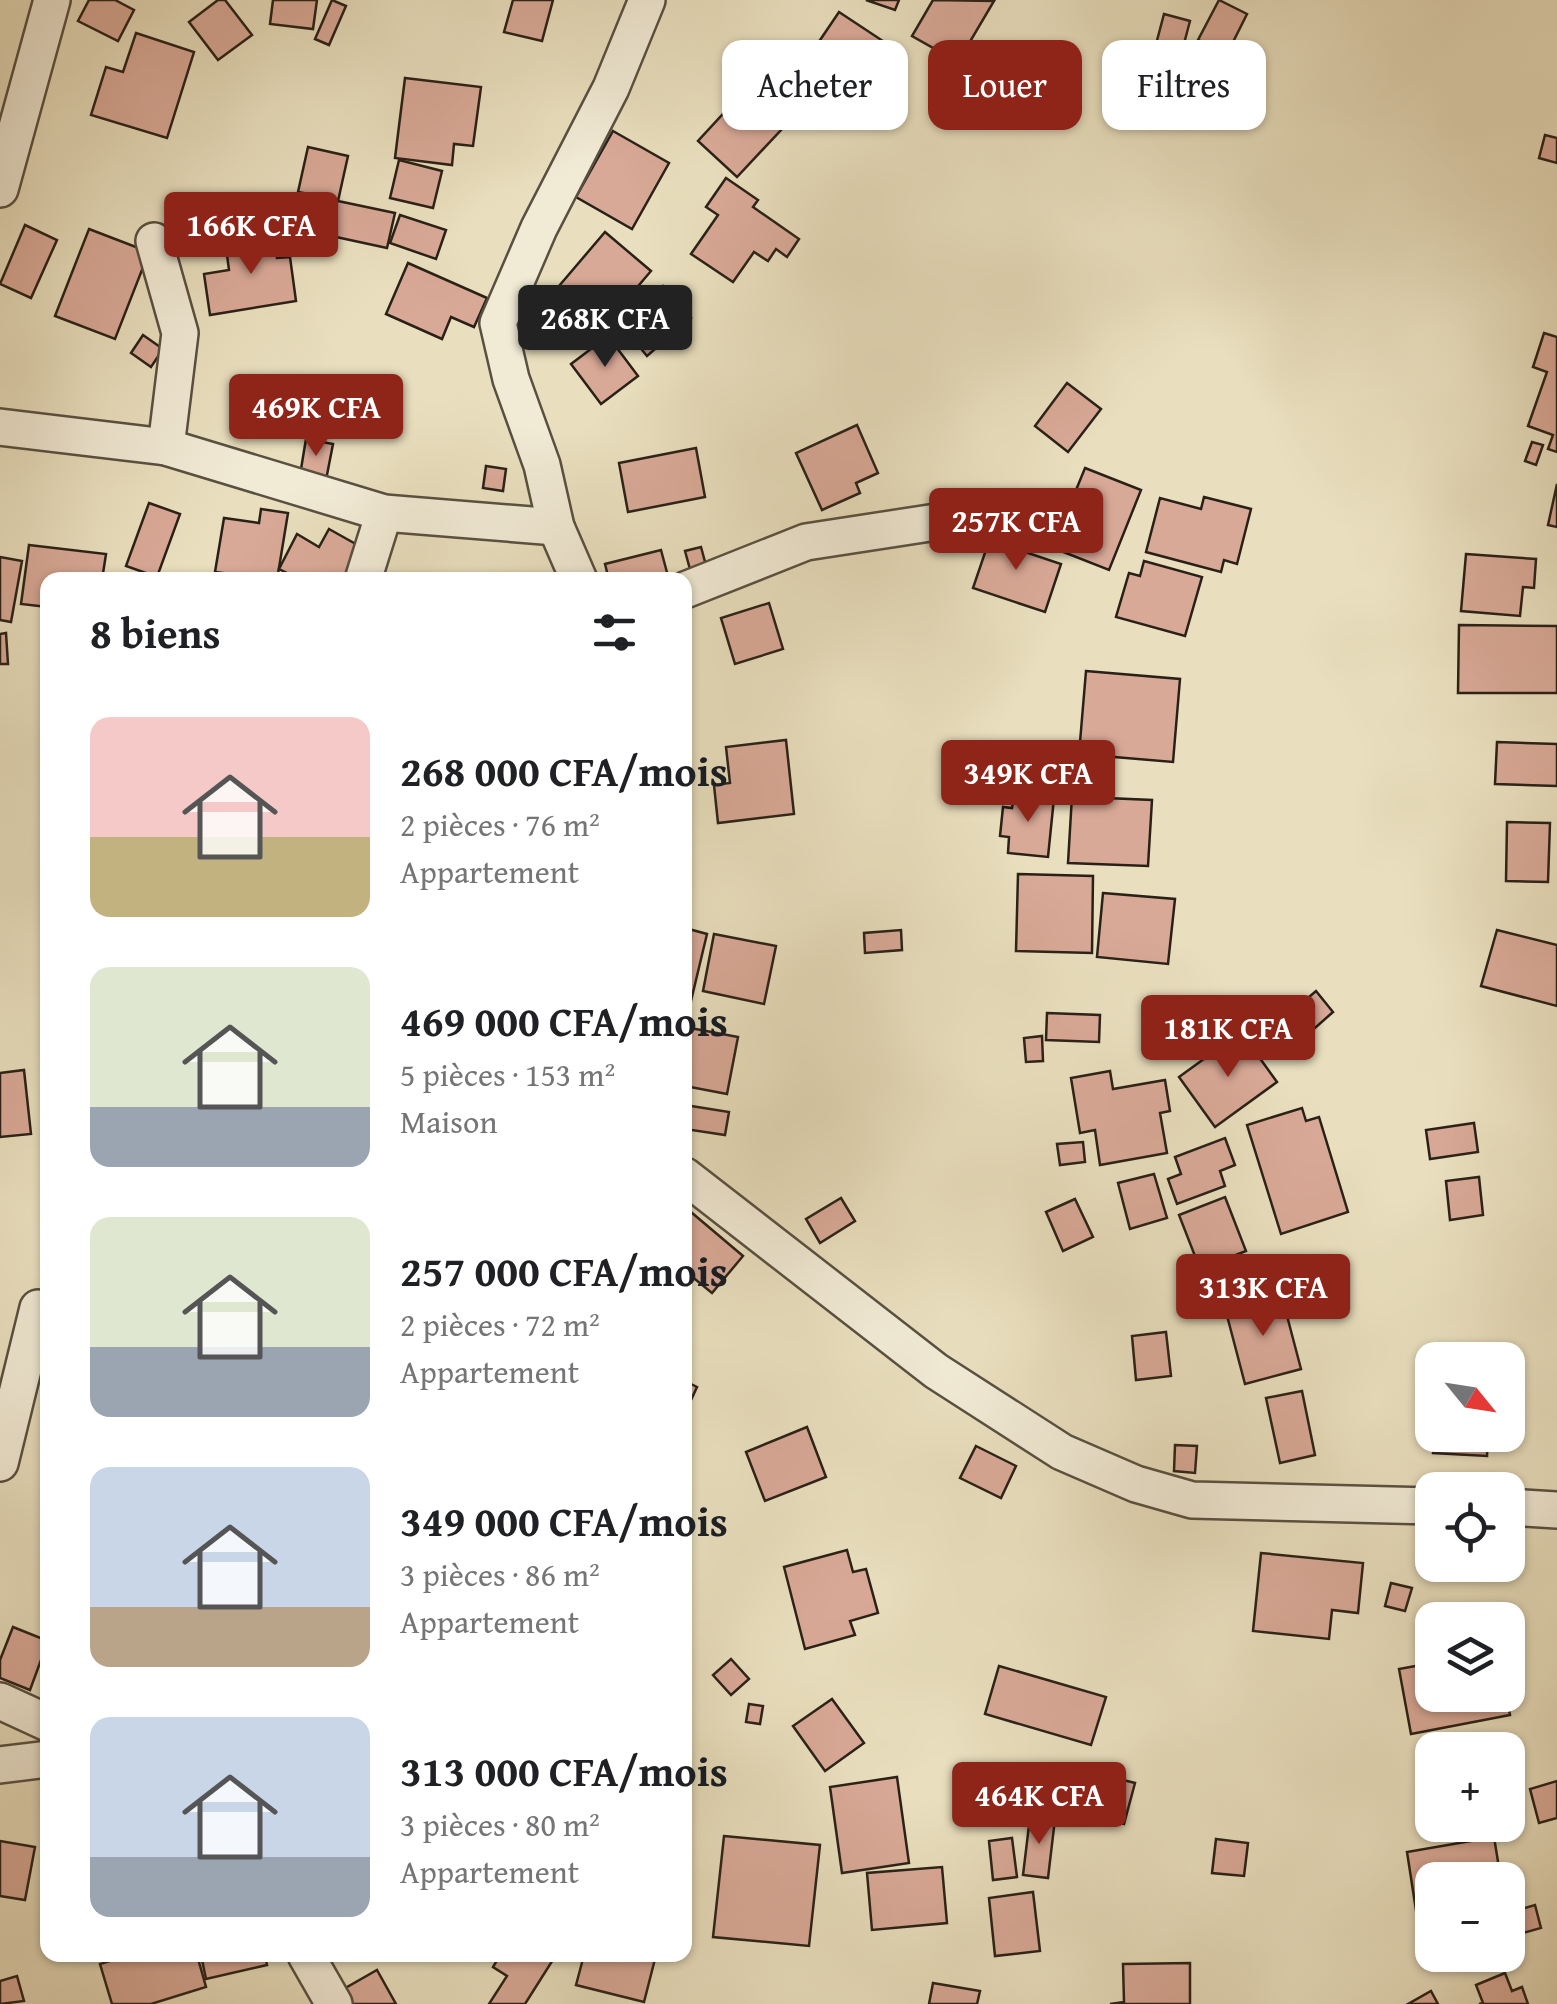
<!DOCTYPE html>
<html lang="fr">
<meta charset="utf-8">
<style>
body{margin:0;font-family:"Gentium Book Plus",serif;background:#f6f6f6;color:#202124;height:100vh;display:flex;flex-direction:column;font-size:38px;white-space:nowrap}
*{box-sizing:border-box;margin:0}
p{font-size:32px;color:#757577}
.icon{flex:none;width:55px;height:55px;fill:none;stroke:currentColor;stroke-width:2;stroke-linecap:round;stroke-linejoin:round}
.map{position:relative;flex:1;overflow:hidden}
.drawer{position:absolute;left:40px;top:572px;width:652px;height:1390px;display:flex;flex-direction:column;background:#fff;border-radius:20px;box-shadow:0 2px 8px #0004}
.drawer>*{flex:none}
.guide{position:absolute;left:722px;top:40px;width:682px;height:90px;display:flex;gap:20px}
.needle{width:65px;rotate:120deg}
.tools{position:absolute;left:1415px;top:1342px;display:grid;gap:20px}
.tools a{display:grid;place-items:center;width:110px;height:110px;border-radius:20px;background:#fff;box-shadow:0 2px 8px #0004;font-size:50px}
.price{position:absolute;translate:-50% -85px;padding:0 22px;border-radius:10px;background:#8f2418;color:#fff;font-size:32px;line-height:65px;filter:drop-shadow(0 2px 5px #0008)}
.price::after{content:'';position:absolute;left:50%;top:60px;width:30px;height:22px;margin-left:-15px;background:inherit;clip-path:polygon(0 0,100% 0,50% 100%)}
.price.on{background:#222;color:#fff}
ul{padding:0;list-style:none}
li{display:flex;align-items:center;gap:30px;height:250px;padding:0 50px}
li span{display:grid;place-items:center;flex:none;width:280px;height:200px;border-radius:20px;color:#555}
li>.icon{margin-inline-start:auto}
span .icon{width:120px;height:120px;fill:#fffc;stroke-width:1}
li b{font-size:42px}
h2{display:flex;justify-content:space-between;align-items:center;height:120px;padding:0 50px;font-size:42px}
.pill{padding:0 35px;border-radius:20px;background:#fff;box-shadow:0 2px 8px #0004;font-size:35px;line-height:90px}
.pill.on{background:#8f2418;color:#fff}
.map>svg:first-child{display:block}
</style>
<div class="map">
<svg width="1557" height="2004" viewBox="0 0 1557 2004">
<rect width="100%" height="100%" fill="#e9dfbe"/>
<filter id="stains"><feTurbulence type="fractalNoise" baseFrequency=".002" numOctaves="4"/><feColorMatrix values="0 0 0 0 .2 0 0 0 0 .09 0 0 0 0 .02 0 0 0 .5 -.17"/></filter>
<radialGradient id="worn" r=".72"><stop offset=".6" stop-color="#630" stop-opacity="0"/><stop offset="1" stop-color="#630" stop-opacity=".3"/></radialGradient>
<!-- building -->
<g fill="#d9a997" stroke="#292117" stroke-width="2.5">
<polygon points="89,0 115,0 134,10 118,41 78,21"/>
<polygon points="218,0 225,0 252,35 218,60 189,22"/>
<polygon points="273,0 317,0 313,29 270,24"/>
<polygon points="332,0 346,6 329,45 315,39"/>
<polygon points="513,0 553,0 542,41 504,32"/>
<polygon points="866,0 899,0 895,10"/>
<polygon points="933,0 994,1 958,62 912,36"/>
<polygon points="1219,0 1247,14 1227,54 1198,40"/>
<polygon points="839,12 895,49 869,90 812,52"/>
<polygon points="1164,14 1190,21 1181,55 1155,48"/>
<polygon points="136,33 194,52 167,138 91,115 106,67 123,72"/>
<polygon points="757,77 796,114 737,177 698,141"/>
<polygon points="405,78 481,87 473,146 454,144 452,165 395,158"/>
<polygon points="613,131 669,163 632,229 576,197"/>
<polygon points="1545,135 1557,138 1557,163 1539,158"/>
<polygon points="308,147 348,156 338,201 395,213 387,248 313,232 320,196 298,192"/>
<polygon points="399,160 442,171 433,208 390,198"/>
<polygon points="726,178 758,200 753,207 799,239 787,257 776,249 768,261 754,252 733,282 691,254 718,215 706,207"/>
<polygon points="400,215 446,230 436,259 390,243"/>
<polygon points="25,225 57,240 31,298 0,284"/>
<polygon points="89,229 149,252 115,339 55,316"/>
<polygon points="273,232 277,258 290,257 296,301 210,315 204,274 229,270 225,240"/>
<polygon points="605,232 651,271 605,325 559,286"/>
<polygon points="408,263 487,298 474,327 451,317 442,339 386,314"/>
<polygon points="663,286 691,318 647,356 620,323"/>
<polygon points="1544,333 1557,337 1557,452 1548,449 1553,435 1528,426 1547,372 1533,367"/>
<polygon points="143,335 163,349 151,367 131,353"/>
<polygon points="608,336 638,376 601,404 571,364"/>
<polygon points="1067,383 1101,409 1068,452 1035,426"/>
<polygon points="857,425 878,473 856,483 860,493 822,510 796,453"/>
<polygon points="306,439 333,444 326,480 300,475"/>
<polygon points="1532,442 1543,445 1536,465 1525,461"/>
<polygon points="696,448 705,497 628,512 619,463"/>
<polygon points="486,466 506,469 503,491 483,488"/>
<polygon points="1085,468 1141,490 1109,570 1043,544 1055,513 1065,517"/>
<polygon points="1557,484 1557,527 1548,525"/>
<polygon points="1204,497 1251,509 1237,564 1224,560 1221,572 1146,552 1160,498 1201,509"/>
<polygon points="149,503 180,514 157,577 126,566"/>
<polygon points="261,509 288,513 277,580 215,572 224,518 259,523"/>
<polygon points="329,529 361,547 343,580 301,580 279,569 297,534 319,547"/>
<polygon points="992,532 1028,544 1025,552 1061,564 1045,612 973,588"/>
<polygon points="29,545 106,554 102,580 48,580 48,607 21,604"/>
<polygon points="701,547 707,569 691,573 685,551"/>
<polygon points="661,550 669,580 609,580 605,564"/>
<polygon points="1466,554 1536,559 1534,588 1523,587 1520,616 1461,611"/>
<polygon points="0,557 22,561 11,622 0,620"/>
<polygon points="1144,561 1202,577 1185,636 1116,617 1129,573 1140,576"/>
<polygon points="769,603 783,649 735,664 721,618"/>
<polygon points="1459,625 1557,626 1557,693 1458,693"/>
<polygon points="6,633 8,664 0,664 0,634"/>
<polygon points="1086,671 1180,679 1173,762 1079,754"/>
<polygon points="786,740 794,814 718,823 714,785 730,783 726,747"/>
<polygon points="1497,742 1557,744 1557,786 1495,784"/>
<polygon points="1073,779 1109,781 1107,798 1152,800 1148,866 1068,863"/>
<polygon points="1014,794 1054,798 1048,857 1008,853 1009,837 1000,836 1003,807 1012,808"/>
<polygon points="1507,822 1550,823 1548,882 1506,881"/>
<polygon points="1018,874 1093,876 1092,953 1016,951"/>
<polygon points="1103,893 1175,899 1168,964 1097,957"/>
<polygon points="685,928 707,934 690,1005 685,1004"/>
<polygon points="901,930 902,950 865,953 864,933"/>
<polygon points="1497,930 1557,945 1557,1006 1481,986"/>
<polygon points="714,934 776,946 764,1004 703,991"/>
<polygon points="1316,991 1333,1012 1298,1043 1280,1022"/>
<polygon points="1047,1013 1100,1015 1099,1042 1046,1040"/>
<polygon points="685,1027 738,1037 727,1094 685,1086"/>
<polygon points="1241,1032 1277,1082 1215,1127 1179,1077"/>
<polygon points="1042,1036 1043,1061 1026,1062 1024,1038"/>
<polygon points="24,1070 31,1134 0,1137 0,1073"/>
<polygon points="1110,1071 1113,1089 1165,1080 1170,1111 1160,1113 1167,1153 1100,1165 1095,1130 1080,1133 1071,1078"/>
<polygon points="685,1105 729,1112 725,1135 685,1129"/>
<polygon points="1302,1108 1306,1121 1319,1117 1348,1212 1281,1234 1247,1125"/>
<polygon points="1474,1123 1478,1152 1430,1159 1426,1130"/>
<polygon points="1225,1138 1235,1165 1220,1171 1225,1186 1177,1204 1168,1179 1181,1174 1175,1157"/>
<polygon points="1083,1142 1085,1162 1060,1165 1057,1144"/>
<polygon points="1154,1174 1167,1218 1130,1229 1118,1183"/>
<polygon points="1479,1177 1483,1215 1450,1220 1446,1181"/>
<polygon points="1225,1197 1246,1251 1200,1269 1179,1215"/>
<polygon points="841,1198 855,1221 820,1243 806,1219"/>
<polygon points="1075,1199 1093,1237 1063,1251 1046,1212"/>
<polygon points="685,1207 743,1256 712,1293 685,1271"/>
<polygon points="1281,1293 1301,1369 1245,1384 1225,1308"/>
<polygon points="1166,1332 1171,1376 1136,1380 1132,1336"/>
<polygon points="685,1381 697,1387 685,1413"/>
<polygon points="1302,1391 1315,1455 1280,1463 1266,1398"/>
<polygon points="807,1427 826,1477 765,1501 746,1452"/>
<polygon points="1434,1435 1488,1435 1487,1456 1433,1453"/>
<polygon points="1175,1445 1197,1446 1195,1473 1174,1471"/>
<polygon points="976,1446 1016,1466 1001,1498 960,1478"/>
<polygon points="847,1550 853,1572 866,1569 878,1613 850,1621 855,1635 805,1649 784,1567"/>
<polygon points="1261,1553 1363,1563 1358,1613 1332,1610 1329,1639 1253,1631"/>
<polygon points="1391,1583 1412,1588 1405,1611 1385,1606"/>
<polygon points="13,1627 48,1641 30,1690 0,1678 0,1660"/>
<polygon points="731,1659 749,1679 731,1695 713,1675"/>
<polygon points="1432,1663 1432,1695 1506,1695 1510,1715 1411,1734 1399,1669"/>
<polygon points="999,1666 1106,1697 1091,1745 985,1714"/>
<polygon points="832,1699 864,1743 825,1771 793,1726"/>
<polygon points="749,1704 763,1706 760,1724 746,1722"/>
<polygon points="1060,1764 1135,1783 1124,1824 1049,1805"/>
<polygon points="897,1777 909,1863 842,1873 830,1787"/>
<polygon points="1557,1781 1557,1818 1539,1823 1530,1789"/>
<polygon points="1030,1817 1055,1819 1048,1878 1023,1875"/>
<polygon points="724,1836 820,1845 809,1946 713,1937"/>
<polygon points="1494,1837 1501,1880 1432,1880 1432,1934 1420,1936 1407,1852"/>
<polygon points="1012,1838 1017,1877 993,1880 989,1841"/>
<polygon points="1216,1839 1248,1843 1244,1876 1212,1873"/>
<polygon points="0,1841 35,1847 25,1900 0,1896"/>
<polygon points="942,1867 947,1923 872,1930 867,1873"/>
<polygon points="1033,1892 1040,1951 995,1956 989,1898"/>
<polygon points="1535,1905 1541,1928 1509,1937 1508,1913"/>
<polygon points="128,1955 197,1955 206,1987 151,2004 112,2004 100,1964"/>
<polygon points="201,1955 265,1955 267,1965 206,1979"/>
<polygon points="500,1955 556,1955 525,2004 489,2004 507,1976 493,1967"/>
<polygon points="584,1955 656,1955 644,2002 576,1985"/>
<polygon points="1190,1963 1190,2004 1110,2004 1124,2002 1123,1964"/>
<polygon points="377,1970 396,2004 350,2004 342,1990"/>
<polygon points="1505,1973 1512,1991 1522,1987 1528,2004 1479,2004 1483,2003 1476,1985"/>
<polygon points="17,1976 24,2001 0,2004 0,1981"/>
<polygon points="933,1983 980,1991 977,2004 929,2004"/>
<polygon points="1431,1991 1438,2004 1408,2004"/>
</g>
<g fill="none" stroke-linecap="round" stroke-linejoin="round">
<defs>
<g id="minor">
<polyline points="0,189 52,0"/>
<polyline points="154,241 180,333 166,447"/>
<polyline points="0,427 166,447 384,513 556,527"/>
<polyline points="363,580 384,513"/>
<polyline points="579,580 556,527 542,465 511,379 498,323 539,228 611,88 647,0"/>
<polyline points="685,590 806,542 982,515"/>
<polyline points="685,1176 936,1371 1062,1452 1136,1484 1192,1500 1432,1506"/>
<polyline points="0,1463 38,1308"/>
<polyline points="1508,1507 1557,1510"/>
<polyline points="0,1701 48,1723"/>
<polyline points="0,1765 48,1759"/>
<polyline points="306,1955 334,2004"/>
</g>
</defs>
<!-- minor casing -->
<use href="#minor" stroke="#595041" stroke-width="40"/>
<!-- minor -->
<use href="#minor" stroke="#f1ead5" stroke-width="35"/>
</g>
<rect width="100%" height="100%" filter="url(#stains)"/>
<rect width="100%" height="100%" fill="url(#worn)"/>
</svg>
<div class="tools">
<a><svg class="needle" viewBox="-14 -14 28 28"><path d="M0-13l5 13h-10z" fill="#e53935"/><path d="M0 13l5-13h-10z" fill="#757577"/></svg></a>
<a><svg class="icon" aria-label="locate" viewBox="0 0 24 24"><circle cx="12" cy="12" r="6"/><path d="M12 2v4M12 18v4M2 12h4M18 12h4"/></svg></a>
<a><svg class="icon" aria-label="layers" viewBox="0 0 24 24"><path d="M12 4l9 5-9 5-9-5zM3 14l9 5 9-5"/></svg></a>
<a>+</a>
<a>−</a>
</div>
<b class="price" style="left:251px;top:277px">166K CFA</b>
<b class="price on" style="left:605px;top:370px">268K CFA</b>
<b class="price" style="left:316px;top:459px">469K CFA</b>
<b class="price" style="left:1016px;top:573px">257K CFA</b>
<b class="price" style="left:1028px;top:825px">349K CFA</b>
<b class="price" style="left:1228px;top:1080px">181K CFA</b>
<b class="price" style="left:1263px;top:1339px">313K CFA</b>
<b class="price" style="left:1039px;top:1847px">464K CFA</b>
<div class="guide">
<a class="pill">Acheter</a>
<a class="pill on">Louer</a>
<a class="pill">Filtres</a>
</div>
<section class="drawer">
<h2>8 biens<svg class="icon" aria-label="filters" viewBox="0 0 24 24"><path d="M4 7h16M4 17h16"/><circle cx="9" cy="7" r="2"/><circle cx="15" cy="17" r="2"/></svg></h2>
<ul>
<li><span style="background:linear-gradient(#f6c9c9 60%,#c2b280 0)"><svg class="icon" aria-label="home" viewBox="0 0 24 24"><path d="M3 11l9-7 9 7M6 9v11h12V9"/></svg></span><div><b>268 000 CFA/mois</b><p>2 pièces · 76 m²</p><p>Appartement</p></div></li>
<li><span style="background:linear-gradient(#dfe7d0 70%,#9aa5b1 0)"><svg class="icon" aria-label="home" viewBox="0 0 24 24"><path d="M3 11l9-7 9 7M6 9v11h12V9"/></svg></span><div><b>469 000 CFA/mois</b><p>5 pièces · 153 m²</p><p>Maison</p></div></li>
<li><span style="background:linear-gradient(#dfe7d0 65%,#9aa5b1 0)"><svg class="icon" aria-label="home" viewBox="0 0 24 24"><path d="M3 11l9-7 9 7M6 9v11h12V9"/></svg></span><div><b>257 000 CFA/mois</b><p>2 pièces · 72 m²</p><p>Appartement</p></div></li>
<li><span style="background:linear-gradient(#c9d6e8 70%,#b9a48a 0)"><svg class="icon" aria-label="home" viewBox="0 0 24 24"><path d="M3 11l9-7 9 7M6 9v11h12V9"/></svg></span><div><b>349 000 CFA/mois</b><p>3 pièces · 86 m²</p><p>Appartement</p></div></li>
<li><span style="background:linear-gradient(#c9d6e8 70%,#9aa5b1 0)"><svg class="icon" aria-label="home" viewBox="0 0 24 24"><path d="M3 11l9-7 9 7M6 9v11h12V9"/></svg></span><div><b>313 000 CFA/mois</b><p>3 pièces · 80 m²</p><p>Appartement</p></div></li>
</ul>
</section>
</div>
